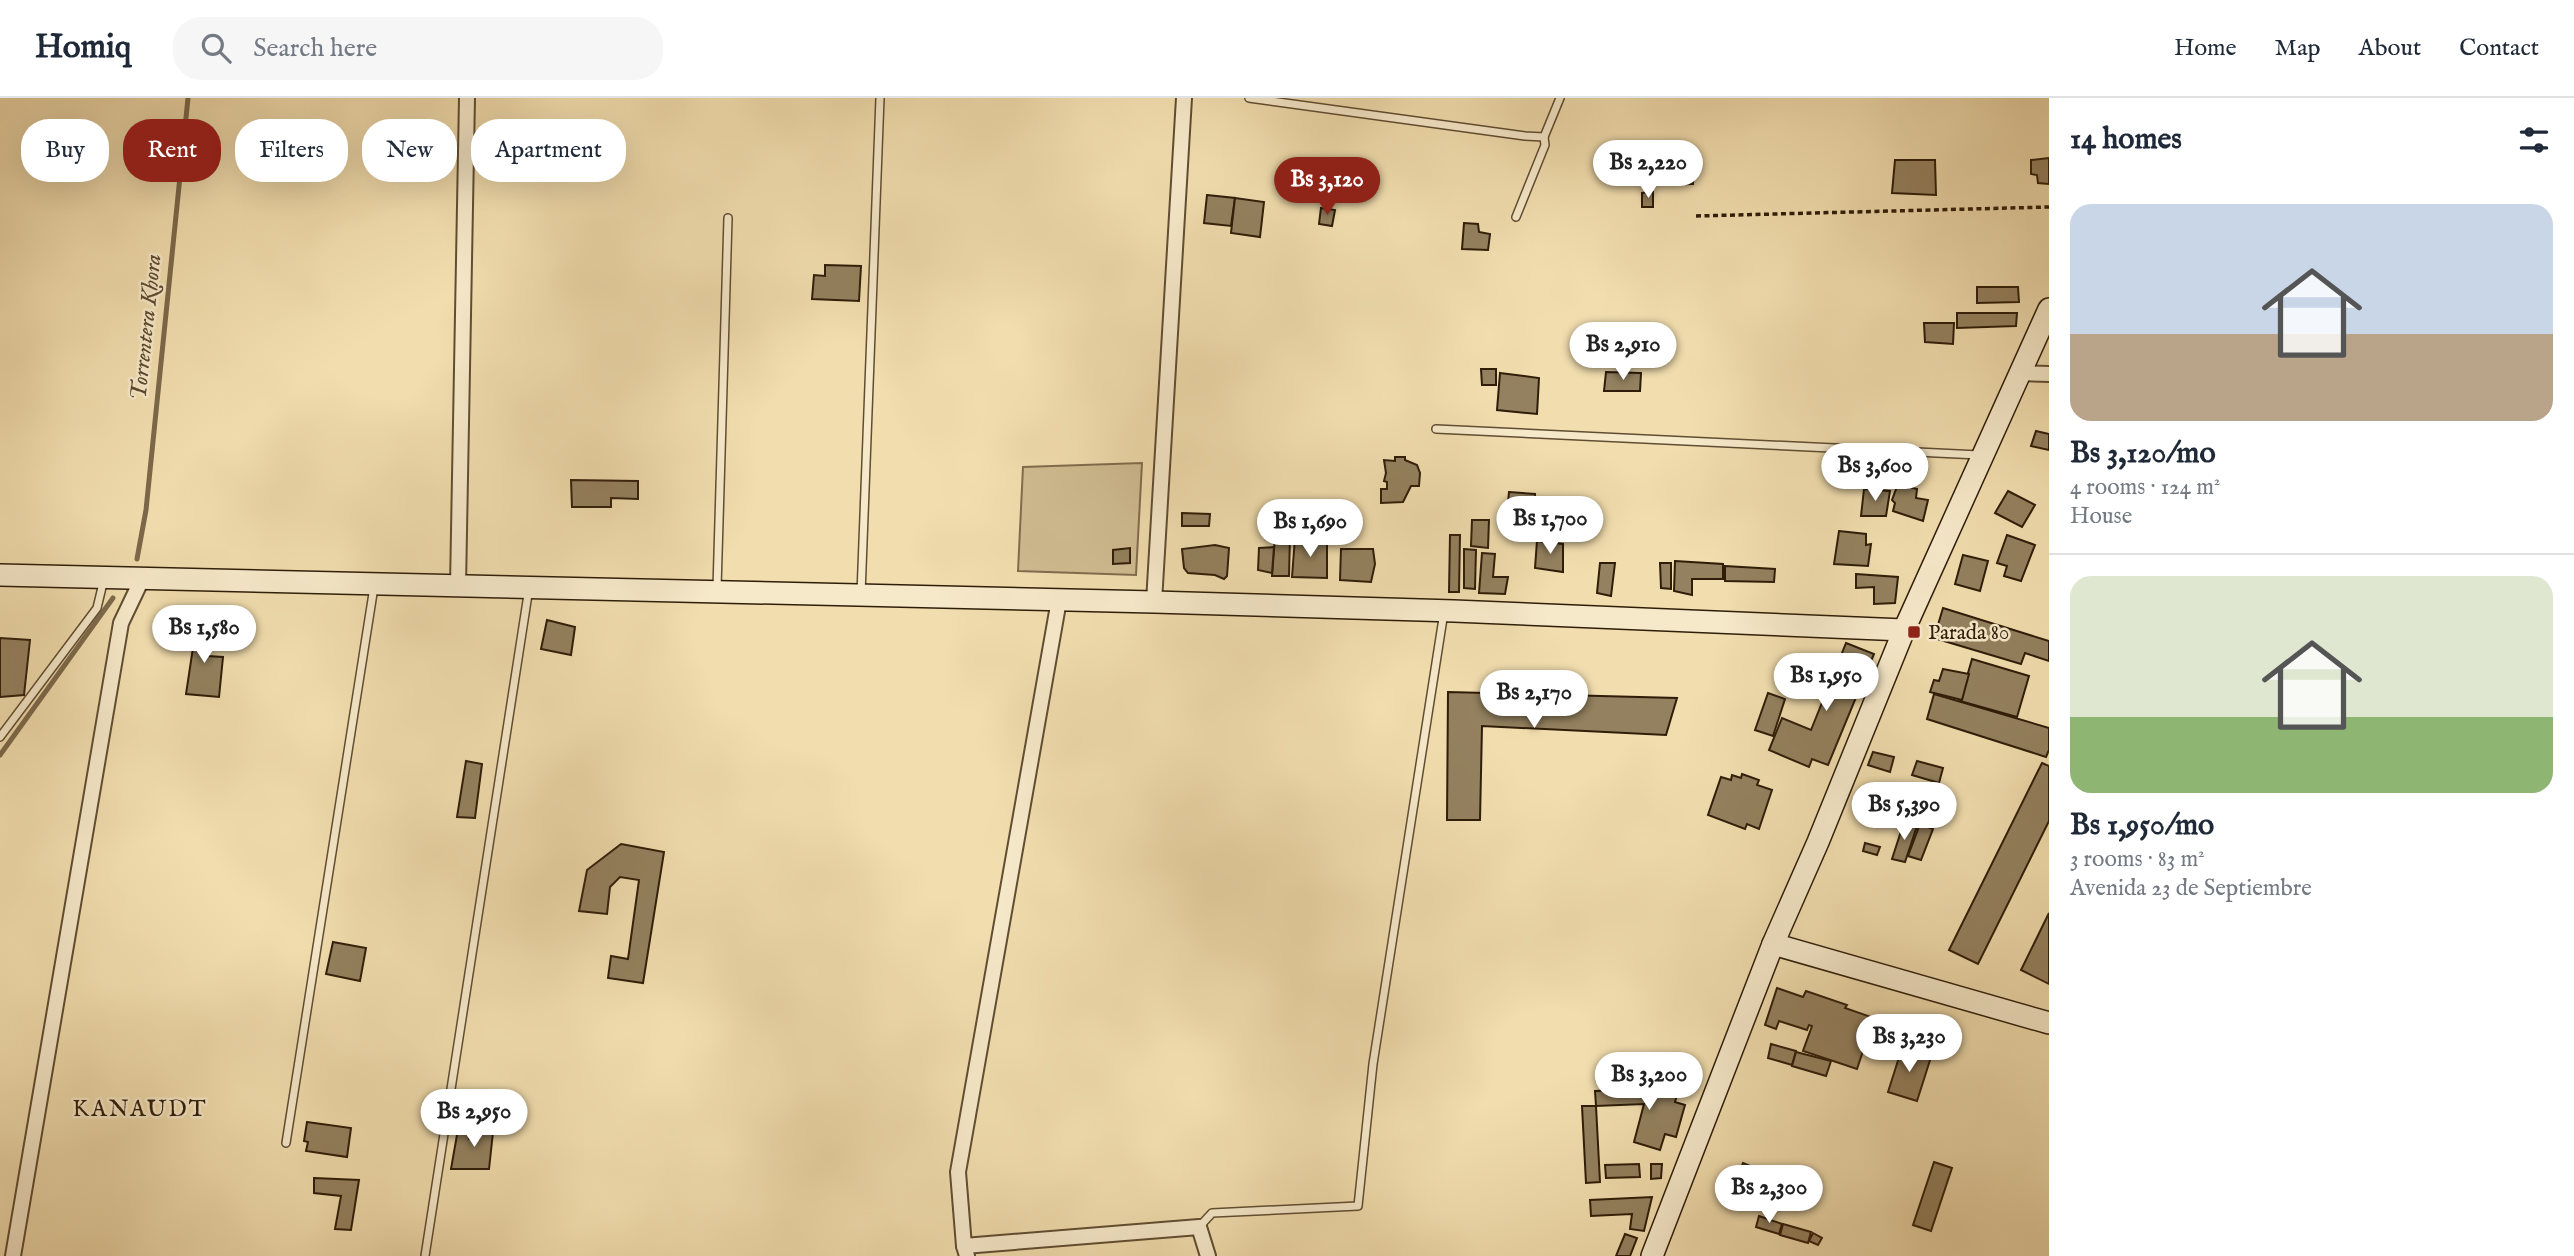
<!DOCTYPE html>
<meta charset="utf-8">
<style>
body{margin:0;font-family:"IM FELL English",serif;background:#f6f6f7;color:#1f2937;height:100vh;display:flex;flex-direction:column;font-size:26px;white-space:nowrap}
*{box-sizing:border-box;margin:0}
p{font-size:23px;color:#747a83}
.icon{flex:none;width:38px;height:38px;fill:none;stroke:currentColor;stroke-width:2;stroke-linecap:round;stroke-linejoin:round}
.map{position:relative;flex:1;overflow:hidden}
.details{display:flex;flex-direction:column;background:#fff;width:525px}
.details>*{flex:none}
.guide{position:absolute;left:21px;top:21px;width:665px;height:63px;display:flex;gap:14px}
.price{position:absolute;translate:-50% -60px;padding:0 16px;border-radius:24px;background:#fff;color:#222;font-size:23px;line-height:46px;filter:drop-shadow(0 2px 4px #0008)}
.price::after{content:'';position:absolute;left:50%;top:42px;width:21px;height:16px;margin-left:-10px;background:inherit;clip-path:polygon(0 0,100% 0,50% 100%)}
.price.current{background:#8f2418;color:#fff}
ul{padding:0;list-style:none}
li{display:grid;align-content:center;gap:14px;height:371px;padding:0 21px}
li+li{border-top:2px solid #e0e1e3}
li span{display:grid;place-items:center;height:217px;border-radius:21px;color:#555}
li>.icon{margin-inline-start:auto}
span .icon{width:126px;height:126px;fill:#fffc;stroke-width:1}
li b{font-size:30px}
h2{display:flex;justify-content:space-between;align-items:center;height:84px;padding:0 21px;font-size:30px}
.pill{padding:0 24px;border-radius:28px;background:#fff;box-shadow:0 7px 28px #0002;font-size:24px;line-height:63px}
.pill.current{background:#8f2418;color:#fff}
header{display:flex;align-items:center;gap:42px;box-sizing:border-box;height:98px;padding:0 35px;background:#fff;border-bottom:2px solid #e0e1e3}
header strong{font-size:33px}
nav{display:flex;gap:38px;margin-inline-start:auto;font-size:24px}
.search{width:490px;height:63px;background:#f6f6f7;display:flex;align-items:center;gap:18px;box-sizing:border-box;padding:0 24px;border-radius:28px;color:#747a83;font-size:26px}
main{display:flex;flex:1;min-height:0}
.map>svg:first-child{display:block}
</style>
<header>
<strong>Homiq</strong>
<div class="search"><svg class="icon" aria-label="search" viewBox="0 0 24 24"><circle cx="10" cy="10" r="6"/><path d="M15 15l6 6"/></svg>Search here</div>
<nav><a>Home</a><a>Map</a><a>About</a><a>Contact</a></nav>
</header>
<main>
<div class="map">
<svg width="2049" height="1158" viewBox="0 0 2049 1158">
<rect width="100%" height="100%" fill="#f1ddae"/>
<filter id="stains"><feTurbulence type="fractalNoise" baseFrequency=".00286" numOctaves="4"/><feColorMatrix values="0 0 0 0 .2 0 0 0 0 .09 0 0 0 0 .02 0 0 0 .5 -.17"/></filter>
<radialGradient id="worn" r=".72"><stop offset=".6" stop-color="#630" stop-opacity="0"/><stop offset="1" stop-color="#630" stop-opacity=".3"/></radialGradient>
<!-- green -->
<polygon fill="#d0bc92" stroke="#806c4e" stroke-width="2" points="1142,365 1136,477 1018,473 1023,369"/>
<g fill="none" stroke-linecap="round" stroke-linejoin="round">
<!-- stream -->
<g stroke="#7c694a" stroke-width="5">
<polyline points="137,461 146,412 188,0"/>
<polyline points="0,657 113,500"/>
</g>
</g>
<!-- building -->
<g fill="#94815f" stroke="#2f1d09" stroke-width="2">
<polygon points="2049,60 2049,86 2038,85 2037,77 2031,76 2031,62"/>
<polygon points="1895,62 1935,62 1936,97 1892,95"/>
<polygon points="1641,69 1694,69 1693,86 1642,87"/>
<polygon points="1653,94 1653,109 1642,109 1642,95"/>
<polygon points="1207,97 1235,100 1231,128 1204,125"/>
<polygon points="1235,100 1264,104 1260,139 1231,135"/>
<polygon points="1321,110 1335,112 1332,128 1319,126"/>
<polygon points="1464,125 1478,126 1479,134 1490,136 1488,152 1462,151"/>
<polygon points="825,167 861,168 859,203 812,201 814,177 825,178"/>
<polygon points="1977,189 2018,189 2019,204 1977,205"/>
<polygon points="1957,215 2017,215 2016,228 1957,230"/>
<polygon points="1924,225 1954,225 1953,246 1925,244"/>
<polygon points="1481,271 1496,271 1496,287 1482,287"/>
<polygon points="1606,274 1641,275 1640,293 1604,293"/>
<polygon points="1500,275 1539,280 1537,316 1497,312"/>
<polygon points="2036,333 2049,336 2049,352 2031,348"/>
<polygon points="1395,359 1405,359 1405,362 1417,367 1420,375 1419,388 1411,388 1403,404 1381,405 1381,391 1387,391 1387,384 1384,383 1386,375 1384,362 1395,363"/>
<polygon points="571,382 638,383 638,401 611,400 611,409 572,409"/>
<polygon points="1898,386 1917,391 1916,400 1928,402 1923,423 1893,413 1895,405 1892,402"/>
<polygon points="1864,391 1890,393 1886,418 1861,418"/>
<polygon points="2008,393 2035,407 2022,429 1995,415"/>
<polygon points="1509,394 1535,396 1534,426 1506,425"/>
<polygon points="1182,415 1210,416 1209,428 1182,428"/>
<polygon points="1472,422 1489,422 1488,450 1471,448"/>
<polygon points="1839,433 1866,436 1866,447 1871,446 1868,468 1834,466"/>
<polygon points="1450,437 1460,437 1459,494 1449,494"/>
<polygon points="2007,437 2035,447 2021,483 2004,478 2007,468 1997,465"/>
<polygon points="1275,438 1290,438 1289,478 1272,478"/>
<polygon points="1295,440 1327,443 1327,480 1292,479"/>
<polygon points="1537,443 1563,446 1563,474 1535,470"/>
<polygon points="1215,447 1229,450 1227,478 1224,481 1215,477 1188,475 1184,470 1182,451"/>
<polygon points="1274,449 1272,475 1258,472 1259,450"/>
<polygon points="1130,450 1130,465 1113,466 1113,452"/>
<polygon points="1341,451 1373,451 1375,466 1371,484 1340,482"/>
<polygon points="1464,451 1476,452 1475,491 1464,490"/>
<polygon points="1482,455 1495,456 1493,479 1508,479 1505,496 1479,495"/>
<polygon points="1963,457 1988,463 1980,493 1955,486"/>
<polygon points="1675,463 1723,466 1723,481 1692,481 1692,497 1674,493"/>
<polygon points="1600,465 1615,465 1611,498 1597,495"/>
<polygon points="1660,465 1671,465 1671,491 1661,490"/>
<polygon points="1725,468 1775,471 1774,484 1725,483"/>
<polygon points="1856,476 1898,479 1895,505 1874,506 1874,489 1856,490"/>
<polygon points="1943,510 2049,543 2049,563 2025,555 2021,566 1934,540"/>
<polygon points="547,522 575,529 571,557 541,551"/>
<polygon points="197,523 213,528 208,558 223,559 219,599 186,596"/>
<polygon points="0,540 30,542 24,597 0,599"/>
<polygon points="1846,545 1874,556 1828,667 1812,661 1809,669 1769,652 1782,620 1811,632"/>
<polygon points="1972,561 2029,578 2017,619 1960,603"/>
<polygon points="1943,571 1969,576 1962,602 1930,594 1934,582 1939,583"/>
<polygon points="1448,594 1677,600 1666,637 1482,628 1480,722 1447,722"/>
<polygon points="1768,595 1785,601 1773,638 1755,632"/>
<polygon points="1934,596 2049,630 2049,652 2046,659 1927,621"/>
<polygon points="1873,654 1894,659 1890,674 1868,667"/>
<polygon points="466,663 482,666 475,720 457,719"/>
<polygon points="1917,663 1943,670 1939,685 1912,677"/>
<polygon points="2042,665 2049,668 2049,723 1978,866 1949,852"/>
<polygon points="1742,676 1759,682 1757,687 1772,692 1759,731 1747,726 1745,731 1708,717 1721,679 1731,682 1732,677 1741,680"/>
<polygon points="1904,724 1917,728 1905,764 1892,761"/>
<polygon points="1920,726 1933,731 1921,762 1908,758"/>
<polygon points="1865,745 1880,749 1877,757 1863,753"/>
<polygon points="621,746 664,754 643,885 608,880 611,858 628,861 639,782 620,779 610,789 607,816 579,813 587,772"/>
<polygon points="2049,815 2049,886 2021,872"/>
<polygon points="333,844 366,850 360,883 326,876"/>
<polygon points="1777,890 1803,899 1806,893 1847,907 1845,910 1874,920 1857,971 1803,953 1812,928 1809,927 1807,932 1779,923 1776,931 1765,927"/>
<polygon points="1771,946 1796,953 1792,967 1768,960"/>
<polygon points="1902,950 1931,959 1917,1003 1888,994"/>
<polygon points="1796,954 1831,963 1826,978 1792,968"/>
<polygon points="1679,990 1675,1004 1685,1007 1676,1039 1665,1036 1660,1052 1634,1044 1644,1006 1596,1008 1595,993"/>
<polygon points="1582,1008 1596,1008 1600,1084 1586,1085"/>
<polygon points="307,1024 351,1030 347,1059 306,1053 308,1044 304,1043"/>
<polygon points="480,1024 494,1025 489,1071 451,1071 458,1031 468,1032 469,1041 479,1041"/>
<polygon points="1934,1064 1952,1070 1931,1133 1913,1127"/>
<polygon points="1743,1065 1773,1078 1763,1101 1733,1089"/>
<polygon points="1639,1066 1640,1079 1606,1080 1605,1067"/>
<polygon points="1651,1066 1662,1066 1661,1080 1651,1081"/>
<polygon points="314,1080 359,1082 351,1132 335,1131 341,1098 314,1095"/>
<polygon points="1652,1099 1644,1133 1630,1131 1632,1116 1591,1118 1590,1102"/>
<polygon points="1759,1118 1782,1126 1779,1136 1756,1129"/>
<polygon points="1783,1126 1811,1134 1808,1145 1780,1137"/>
<polygon points="1813,1135 1822,1140 1818,1147 1809,1143"/>
<polygon points="1625,1136 1637,1140 1630,1158 1616,1158"/>
</g>
<g fill="none" stroke-linecap="round" stroke-linejoin="round">
<defs>
<g id="lane">
<polyline points="1249,0 1525,38 1544,39 1560,0"/>
<polyline points="1516,119 1545,47 1544,39"/>
<polyline points="1436,331 1979,357"/>
<polyline points="717,490 728,120"/>
<polyline points="861,496 880,0"/>
<polyline points="0,639 97,510 104,481"/>
<polyline points="286,1045 374,489"/>
<polyline points="1199,1129 1212,1115 1358,1108 1373,966 1444,514"/>
<polyline points="425,1158 529,490"/>
</g>
<g id="street">
<polyline points="2020,275 2049,276"/>
<polyline points="458,488 467,0"/>
<polyline points="1154,504 1184,0"/>
<polyline points="964,1148 1199,1129 1208,1158"/>
<polyline points="13,1158 121,525 142,481"/>
<polyline points="967,1158 964,1148 958,1074 1059,502"/>
</g>
<g id="secondary">
<polyline points="0,477 1154,504 1454,513 1904,532"/>
<polyline points="1773,846 2049,925"/>
<polyline points="1652,1158 1773,846 1818,744 1904,532 2049,211"/>
</g>
</defs>
<!-- lane casing -->
<use href="#lane" stroke="#604d32" stroke-width="10"/>
<!-- street casing -->
<use href="#street" stroke="#604d32" stroke-width="18"/>
<!-- secondary casing -->
<use href="#secondary" stroke="#2f1d09" stroke-width="24"/>
<!-- path -->
<polyline stroke="#2f1d09" stroke-width="3.5" stroke-dasharray="5 3.5" stroke-linecap="butt" points="1696,118 2049,109"/>
<!-- lane -->
<use href="#lane" stroke="#f6e9ca" stroke-width="7"/>
<!-- street -->
<use href="#street" stroke="#f6e9ca" stroke-width="14"/>
<!-- secondary -->
<use href="#secondary" stroke="#f6e9ca" stroke-width="21"/>
</g>
<!-- markers -->
<rect fill="#8f2418" stroke="#f6e9ca" stroke-width="2.5" x="1907" y="527" width="14" height="14" rx="3.5"/>
<g text-anchor="middle" stroke-width="5" stroke-linejoin="round" paint-order="stroke">
<!-- poi labels -->
<g font-size="21" fill="#2f1d09" stroke="#f6e9ca" text-anchor="start">
<text x="1928" y="541">Parada 80</text>
</g>
<!-- water labels -->
<g font-size="23" font-style="italic" fill="#5c492f" stroke="#f6e9ca">
<text transform="translate(145 229) rotate(-84)" y="8">Torrentera Khora</text>
</g>
<!-- neighbourhood labels -->
<g font-size="23" letter-spacing="2" fill="#2f1d09" stroke="#f6e9ca">
<text x="140" y="1018">KANAUDT</text>
</g>
</g>
<rect width="100%" height="100%" filter="url(#stains)"/>
<rect width="100%" height="100%" fill="url(#worn)"/>
</svg>
<b class="price" style="left:1648px;top:102px">Bs 2,220</b>
<b class="price current" style="left:1327px;top:119px">Bs 3,120</b>
<b class="price" style="left:1623px;top:284px">Bs 2,910</b>
<b class="price" style="left:1875px;top:405px">Bs 3,600</b>
<b class="price" style="left:1550px;top:458px">Bs 1,700</b>
<b class="price" style="left:1310px;top:461px">Bs 1,690</b>
<b class="price" style="left:204px;top:567px">Bs 1,580</b>
<b class="price" style="left:1826px;top:615px">Bs 1,950</b>
<b class="price" style="left:1534px;top:632px">Bs 2,170</b>
<b class="price" style="left:1904px;top:744px">Bs 5,390</b>
<b class="price" style="left:1909px;top:976px">Bs 3,230</b>
<b class="price" style="left:1649px;top:1014px">Bs 3,200</b>
<b class="price" style="left:474px;top:1051px">Bs 2,950</b>
<b class="price" style="left:1769px;top:1127px">Bs 2,300</b>
<div class="guide">
<a class="pill">Buy</a>
<a class="pill current">Rent</a>
<a class="pill">Filters</a>
<a class="pill">New</a>
<a class="pill">Apartment</a>
</div>
</div>
<section class="details">
<h2>14 homes<svg class="icon" aria-label="filters" viewBox="0 0 24 24"><path d="M4 7h16M4 17h16"/><circle cx="9" cy="7" r="2"/><circle cx="15" cy="17" r="2"/></svg></h2>
<ul>
<li><span style="background:linear-gradient(#c9d6e8 60%,#b9a48a 0)"><svg class="icon" aria-label="home" viewBox="0 0 24 24"><path d="M3 11l9-7 9 7M6 9v11h12V9"/></svg></span><div><b>Bs 3,120/mo</b><p>4 rooms · 124 m²</p><p>House</p></div></li>
<li><span style="background:linear-gradient(#dfe7d0 65%,#8fb573 0)"><svg class="icon" aria-label="home" viewBox="0 0 24 24"><path d="M3 11l9-7 9 7M6 9v11h12V9"/></svg></span><div><b>Bs 1,950/mo</b><p>3 rooms · 83 m²</p><p>Avenida 23 de Septiembre</p></div></li>
</ul>
</section>
</main>
